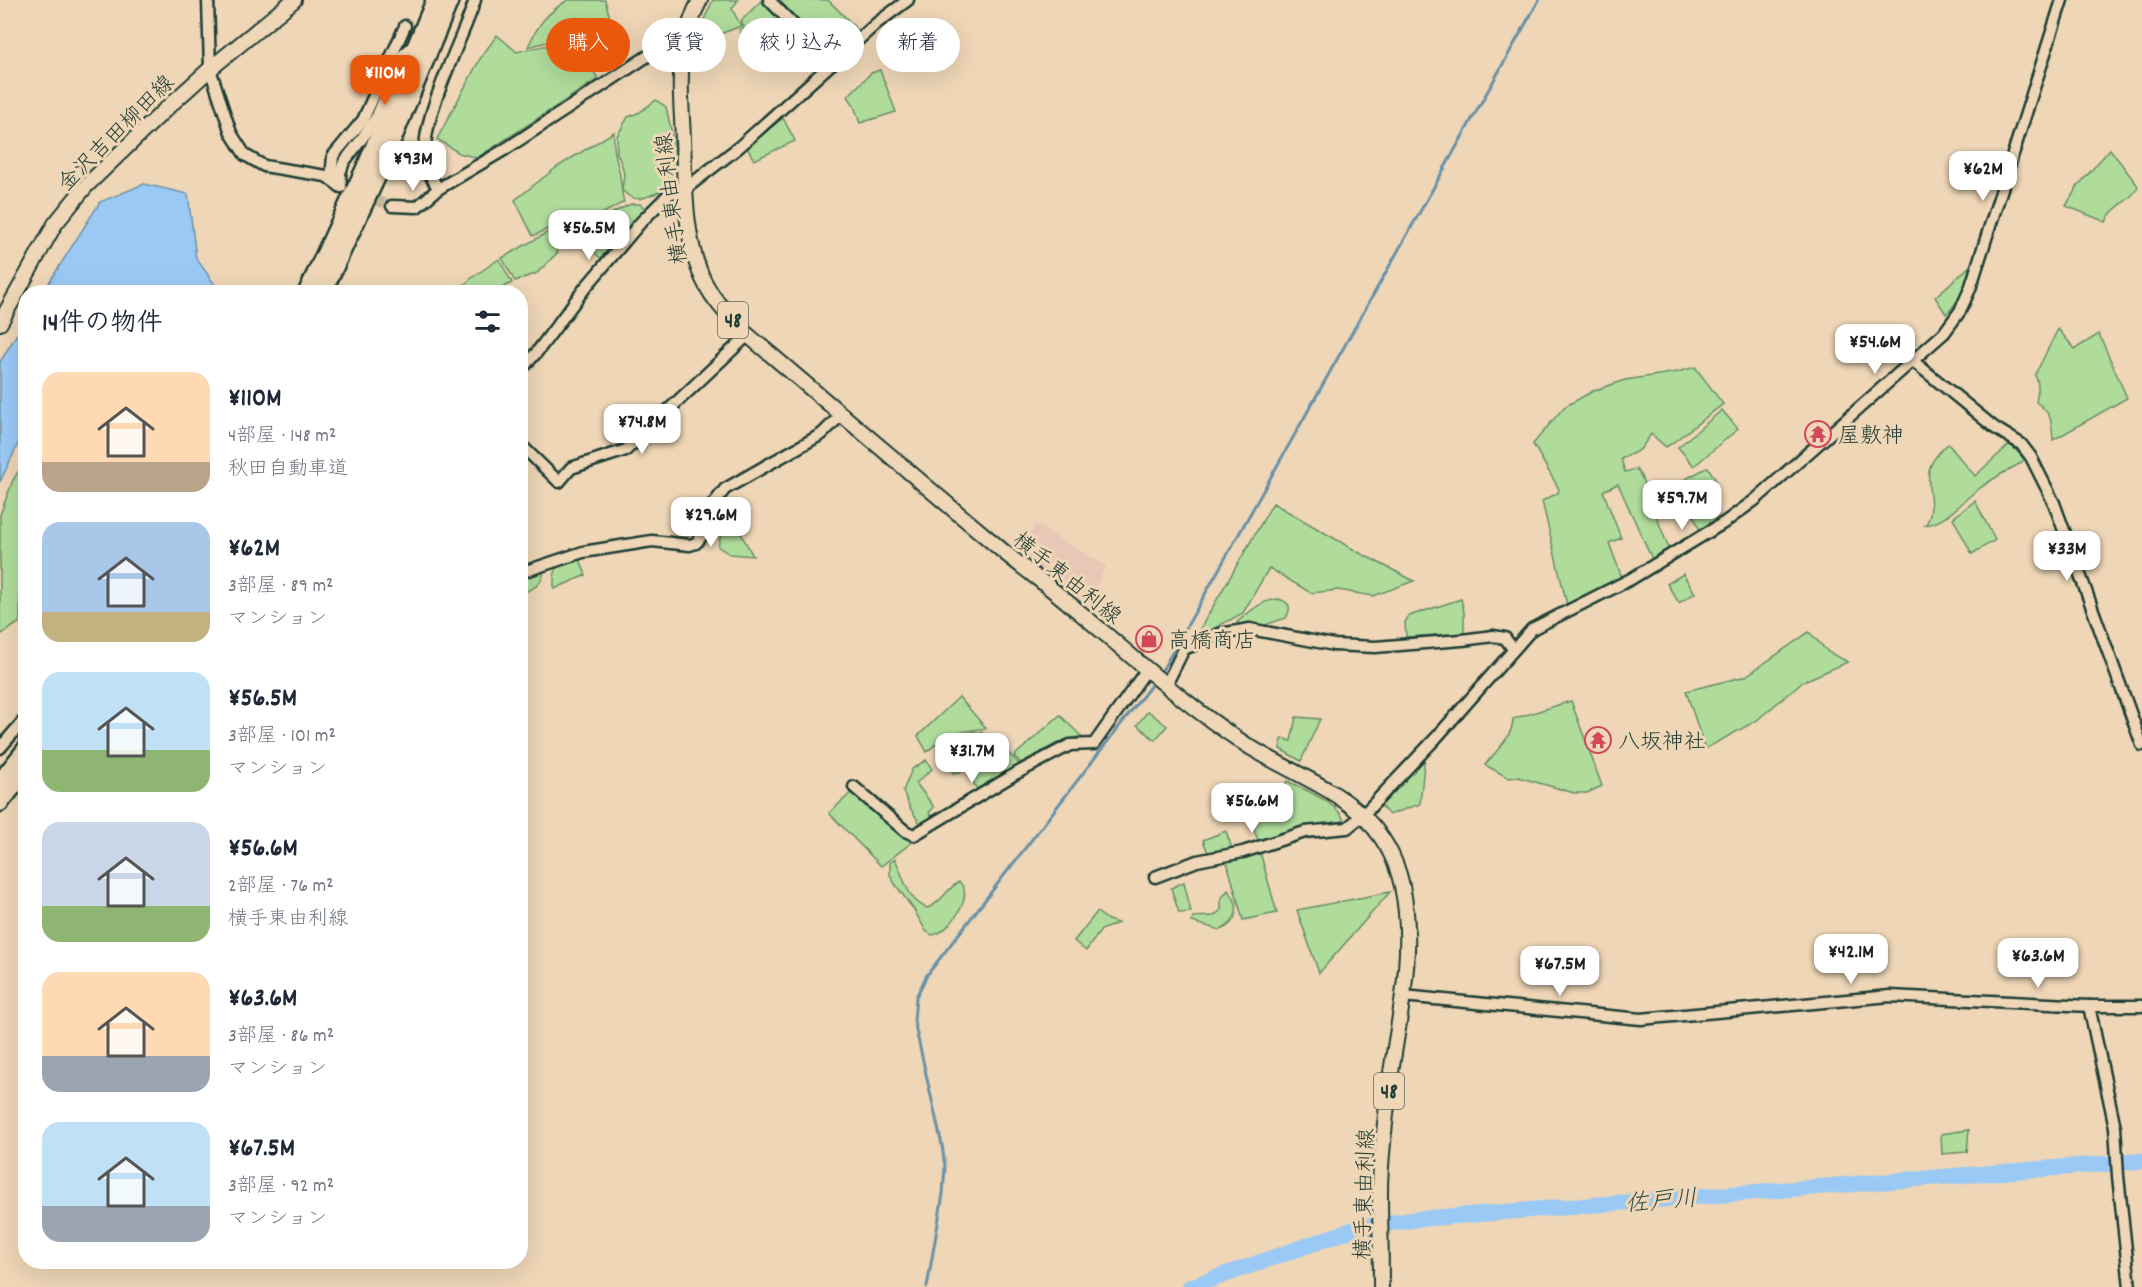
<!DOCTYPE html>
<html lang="ja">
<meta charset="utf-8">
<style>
body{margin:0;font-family:Dekko,"Klee One",sans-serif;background:#f6f6f7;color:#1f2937;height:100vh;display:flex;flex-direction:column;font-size:22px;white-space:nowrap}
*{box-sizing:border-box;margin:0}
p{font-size:20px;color:#747a83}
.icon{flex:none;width:33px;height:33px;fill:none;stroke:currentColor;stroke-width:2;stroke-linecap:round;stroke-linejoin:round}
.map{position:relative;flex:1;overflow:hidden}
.sheet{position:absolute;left:18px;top:285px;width:510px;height:984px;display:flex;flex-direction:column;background:#fff;border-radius:24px;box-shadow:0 6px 24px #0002}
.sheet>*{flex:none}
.banner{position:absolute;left:546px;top:18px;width:570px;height:54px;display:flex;gap:12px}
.price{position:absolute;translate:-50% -51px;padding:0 14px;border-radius:12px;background:#fff;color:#222;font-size:20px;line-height:39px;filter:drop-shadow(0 2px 3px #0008)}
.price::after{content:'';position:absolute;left:50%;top:36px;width:18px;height:14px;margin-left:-9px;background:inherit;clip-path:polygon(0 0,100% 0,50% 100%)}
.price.selected{background:#ea580c;color:#fff}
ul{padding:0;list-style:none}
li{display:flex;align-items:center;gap:18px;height:150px;padding:0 24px}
li span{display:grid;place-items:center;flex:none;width:168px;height:120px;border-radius:18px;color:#555}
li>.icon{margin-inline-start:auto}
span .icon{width:72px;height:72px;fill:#fffc;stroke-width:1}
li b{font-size:26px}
h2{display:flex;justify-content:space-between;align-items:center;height:72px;padding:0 24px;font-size:26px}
.pill{padding:0 21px;border-radius:27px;background:#fff;box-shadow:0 6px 24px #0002;font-size:21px;line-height:54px}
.pill.selected{background:#ea580c;color:#fff}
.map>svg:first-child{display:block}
</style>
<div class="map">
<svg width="2142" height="1287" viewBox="0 0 2142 1287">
<rect width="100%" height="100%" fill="#eed6b6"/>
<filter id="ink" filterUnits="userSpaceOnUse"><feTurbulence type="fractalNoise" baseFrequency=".0167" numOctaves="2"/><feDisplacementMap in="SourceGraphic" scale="12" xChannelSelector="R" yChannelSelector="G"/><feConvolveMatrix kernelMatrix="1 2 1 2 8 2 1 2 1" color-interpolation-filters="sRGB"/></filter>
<g filter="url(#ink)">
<!-- built -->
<polygon fill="#e8c7b6" points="1035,524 1106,566 1086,607 1021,554"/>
<!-- green -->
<g fill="#afdc9b" stroke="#678c68" stroke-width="1.5">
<path d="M 568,0 L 605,0 L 610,18 L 612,39 L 600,48 L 590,47 L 579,37 L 559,39 L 528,47 C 538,24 547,13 568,0 Z"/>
<polygon points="713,0 738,0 732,9 741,26 715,36 696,37"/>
<polygon points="762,0 778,16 771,23 792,42 776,57 760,68 739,30 744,27 741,21"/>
<polygon points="779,0 828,0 859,31 830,53"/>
<path d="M 497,35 L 517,52 C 536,47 560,41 580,47 L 598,79 L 477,158 L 459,153 L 437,139 L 480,59 Z"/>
<polygon points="880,70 896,112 860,123 854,106 848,96 871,73"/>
<path d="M 656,100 L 666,107 C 670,125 682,170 670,184 C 665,191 654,194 646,197 C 636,201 629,198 622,190 L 624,175 L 622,165 L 617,153 L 617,136 L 628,117 L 640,112 Z"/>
<polygon points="783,118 795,141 754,160 747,147"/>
<path d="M 614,132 C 613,146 615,154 618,167 C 622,178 620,190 624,202 L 574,229 L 570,241 L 561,246 L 552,227 L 533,236 L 515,200 L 557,167 Z"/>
<path d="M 2110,149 L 2138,186 C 2132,202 2112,205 2106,222 L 2066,206 L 2077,187 Z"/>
<polygon points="631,204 640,204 647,210 600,258 579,236 606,216"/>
<polygon points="550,231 558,252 537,273 515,281 502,258"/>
<polygon points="499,259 512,283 494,292 456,292 473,277"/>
<path d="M 1970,266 C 1967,284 1959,302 1946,314 L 1935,297 Z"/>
<path d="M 2058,329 L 2075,349 L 2099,334 L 2127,398 L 2053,440 C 2051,419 2053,415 2036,402 C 2038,391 2040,385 2035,375 Z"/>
<polygon points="1695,367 1723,404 1671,444 1666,447 1651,434 1640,450 1621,459 1625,472 1636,469 1641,476 1669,549 1652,559 1618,484 1603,491 1621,538 1609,543 1622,578 1567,605 1542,501 1558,493 1559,489 1533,444 1564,407 1593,391 1625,380 1678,372"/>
<polygon points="1722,410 1738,429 1694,466 1678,447"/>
<path d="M 1948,444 L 1975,476 L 2010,444 L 2024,459 L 2021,463 C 2006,471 1990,480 1976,491 C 1960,503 1946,523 1925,525 C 1938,511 1924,481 1930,467 C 1933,459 1941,449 1948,444 Z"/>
<path d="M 25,461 L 26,526 C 15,556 21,591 20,622 L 0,635 L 0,515 L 13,480 Z"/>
<polygon points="1708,467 1716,481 1701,489 1717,520 1700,531 1680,482"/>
<polygon points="723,497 734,517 739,514 747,528 740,532 753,556 730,554 718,547 724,520 712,516"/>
<polygon points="1975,501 1995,540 1972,554 1953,518"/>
<polygon points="1273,503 1358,552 1414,581 1373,596 1338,590 1311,593 1269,568 1243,613 1194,639"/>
<path d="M 579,557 L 586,575 L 554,589 C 553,564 557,564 579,557 Z"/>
<path d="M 544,570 C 542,586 534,588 521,594 L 521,578 Z"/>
<polygon points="1683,574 1695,593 1679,603 1667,584"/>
<path d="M 1278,599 C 1290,602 1292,607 1286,618 L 1265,625 L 1239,624 L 1237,622 C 1251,611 1260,601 1278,599 Z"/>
<polygon points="1461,599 1464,612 1464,633 1406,637 1405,622 1409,616"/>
<polygon points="1809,632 1828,652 1848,662 1802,682 1756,721 1705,749 1686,691 1746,676"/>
<path d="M 959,697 L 986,728 C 961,732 945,733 927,752 L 918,736 Z"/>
<path d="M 1571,701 L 1602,786 L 1587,793 L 1574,793 L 1518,777 L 1509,778 L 1485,765 C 1495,752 1513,737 1513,719 Z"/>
<polygon points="1148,711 1167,726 1155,740 1137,725"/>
<polygon points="1060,715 1081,736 1059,742 1021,763 1014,756"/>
<polygon points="1296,717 1320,719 1301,761 1280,749 1282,738 1291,741"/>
<polygon points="973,732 981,732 989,737 992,749 990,756 960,772 953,773 941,746 945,740"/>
<polygon points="995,739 1020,765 978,790 966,771 994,757 996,753"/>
<polygon points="1425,755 1420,804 1389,815 1379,804"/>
<polygon points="926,760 932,769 916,783 934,807 929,813 933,818 921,825 910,808 903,791 912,769"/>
<path d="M 1287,781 C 1302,788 1340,804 1344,821 L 1305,827 L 1258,841 L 1248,811 L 1279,803 Z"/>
<polygon points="852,792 911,839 915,840 881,866 829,813"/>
<polygon points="1226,831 1232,849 1208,853 1203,840"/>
<polygon points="1260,852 1277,913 1243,920 1227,862"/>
<path d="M 895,859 C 904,876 906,900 927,908 C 942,903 946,889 959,882 C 976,894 950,933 932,935 L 926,931 L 914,910 L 895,884 L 890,875 L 890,863 Z"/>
<polygon points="1184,882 1191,912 1179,913 1171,888"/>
<path d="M 1228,890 C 1242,905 1238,923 1220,930 L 1192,922 L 1193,917 L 1214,916 L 1221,910 L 1221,899 Z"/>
<polygon points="1390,892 1319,973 1297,910"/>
<polygon points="1097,912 1108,920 1118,923 1101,930 1086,951 1074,941"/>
<polygon points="1969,1130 1967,1152 1942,1154 1941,1134"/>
</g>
<!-- water -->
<g fill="#9bc9f6" stroke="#6991a8" stroke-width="1.5">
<polygon points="144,184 188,194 196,258 220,292 43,292 100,202"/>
<polygon points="25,321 25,429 0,482 0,362"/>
</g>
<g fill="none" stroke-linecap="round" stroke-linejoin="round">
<!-- stream -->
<g stroke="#6991a8" stroke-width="3">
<polyline points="1159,676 1539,0"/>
<polyline points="927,1287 943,1194 945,1167 942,1145 914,1021 916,997 927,975 1152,684"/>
</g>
<!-- river -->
<polyline stroke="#9bc9f6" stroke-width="16" points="1190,1287 1357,1228 1418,1219 2142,1161"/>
<!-- minor-tunnel -->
<polyline stroke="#c5b79c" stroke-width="10" stroke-dasharray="10 5" stroke-linecap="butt" points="361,195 392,206"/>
<defs>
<g id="minor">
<polyline points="208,0 210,69 231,133 245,155 264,166 326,176 341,187"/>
<polyline points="769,0 832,64"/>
<polyline points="331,179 333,156 363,120 405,26"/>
<polyline points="341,187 340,173 344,162 361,140 377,116 402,56 413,46"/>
<path d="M 438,189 C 435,182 429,175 427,168 C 414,128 462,42 475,0"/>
<polyline points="392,206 417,207 438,189 504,150 666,44 684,48"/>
<polyline points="1913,361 1995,428 2021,444 2031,457 2054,503 2142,745"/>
<polyline points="520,371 537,352 585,288 641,222 669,194 685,189 739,147 877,23 908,0"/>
<polyline points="520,444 559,482 571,468 626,450 748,335"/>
<polyline points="520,573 583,552 652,541 690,545 696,543 701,537 711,507 725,489 822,434 841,415"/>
<polyline points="1166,685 1184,649 1220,634 1250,629 1334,645 1375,647 1462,640 1493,636 1505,638 1513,649"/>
<polyline points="0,748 26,718"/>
<polyline points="854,787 905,831 914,835 1015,774 1070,745 1094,744 1147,669"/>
<polyline points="1155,877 1197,861 1243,852 1305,832 1347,828 1363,815 1436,738 1532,629 1631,579 1725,522 1755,500 1944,333 1960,311 1970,289 2062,0"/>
<polyline points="1403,996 1641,1019 1890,996 2089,1006 2142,1006"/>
<polyline points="2089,1006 2115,1127 2118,1176 2130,1287"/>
</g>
<g id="major">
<path d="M 700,0 C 692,15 687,32 684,48 C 678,78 682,109 683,140 C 685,182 684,233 700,272 C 709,296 726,313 743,331 C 828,403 912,475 997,546 C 1021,567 1048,585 1072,606 C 1128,652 1181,702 1242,742 C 1305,784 1383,798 1402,886 C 1417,956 1396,1026 1388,1095 C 1385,1127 1380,1160 1380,1191 C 1380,1223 1381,1255 1381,1287"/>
<polyline points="0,323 55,224 85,187 169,106 210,69 294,0"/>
</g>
<g id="highway">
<polyline points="307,292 366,166 435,0"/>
<polyline points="323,292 380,170 450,0"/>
<polyline points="0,782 26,749"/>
<polyline points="0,803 26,771"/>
</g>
</defs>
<!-- minor casing -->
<use href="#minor" stroke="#1f3d34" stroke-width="15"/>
<!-- major casing -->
<use href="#major" stroke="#1f3d34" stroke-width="18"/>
<!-- highway casing -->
<use href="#highway" stroke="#1f3d34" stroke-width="21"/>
<!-- minor -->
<use href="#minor" stroke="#eed6b6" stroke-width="10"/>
<!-- major -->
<use href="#major" stroke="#eed6b6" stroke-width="14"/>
<!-- highway -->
<use href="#highway" stroke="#eed6b6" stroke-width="16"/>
</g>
</g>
<!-- icons -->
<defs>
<symbol id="temple-ring" viewBox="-11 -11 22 22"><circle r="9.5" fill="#eed6b6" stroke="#d1495b" stroke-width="1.5"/><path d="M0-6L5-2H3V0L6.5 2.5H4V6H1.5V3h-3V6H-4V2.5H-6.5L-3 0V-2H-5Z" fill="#d1495b"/></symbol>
<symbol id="shop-ring" viewBox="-11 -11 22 22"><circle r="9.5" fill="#eed6b6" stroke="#d1495b" stroke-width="1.5"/><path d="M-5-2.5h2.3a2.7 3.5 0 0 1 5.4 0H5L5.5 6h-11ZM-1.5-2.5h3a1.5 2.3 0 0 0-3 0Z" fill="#d1495b"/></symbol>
</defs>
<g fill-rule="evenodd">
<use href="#temple-ring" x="1803" y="419" width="30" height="30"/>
<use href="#shop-ring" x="1134" y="624" width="30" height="30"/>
<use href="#temple-ring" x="1583" y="725" width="30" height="30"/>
</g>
<g text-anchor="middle" stroke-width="6" stroke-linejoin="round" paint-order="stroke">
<!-- shield labels -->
<g fill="#eed6b6" stroke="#5d6b5b" stroke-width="1.5">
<rect x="718" y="302" width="30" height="36" rx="4.5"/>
<rect x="1374" y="1073" width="30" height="36" rx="4.5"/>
</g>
<g font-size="21" font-weight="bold" fill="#1f3d34">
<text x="733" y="327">48</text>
<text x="1389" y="1098">48</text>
</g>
<!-- street labels -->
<g font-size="22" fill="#1f3d34" stroke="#eed6b6">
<text transform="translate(115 132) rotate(-45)" y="8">金沢吉田柳田線</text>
<text transform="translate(670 199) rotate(-97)" y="8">横手東由利線</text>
<text transform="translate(1068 577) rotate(39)" y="8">横手東由利線</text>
<text transform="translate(1363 1194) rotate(-88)" y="8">横手東由利線</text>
</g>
<!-- poi labels -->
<g font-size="22" fill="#1f3d34" stroke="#eed6b6" text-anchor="start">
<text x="1838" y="442">屋敷神</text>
<text x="1168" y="647">高橋商店</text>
<text x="1618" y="748">八坂神社</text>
</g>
<!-- water labels -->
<g font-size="24" font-style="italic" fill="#2b4b47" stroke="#eed6b6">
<text transform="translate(1661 1200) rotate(-5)" y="8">佐戸川</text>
</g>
</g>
</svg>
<b class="price selected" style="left:385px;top:106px">¥110M</b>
<b class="price" style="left:413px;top:192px">¥93M</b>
<b class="price" style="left:1983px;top:202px">¥62M</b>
<b class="price" style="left:589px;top:261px">¥56.5M</b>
<b class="price" style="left:1875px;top:375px">¥54.6M</b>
<b class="price" style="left:642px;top:455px">¥74.8M</b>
<b class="price" style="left:1682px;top:531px">¥59.7M</b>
<b class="price" style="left:711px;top:548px">¥29.6M</b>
<b class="price" style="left:2067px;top:582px">¥33M</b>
<b class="price" style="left:972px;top:784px">¥31.7M</b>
<b class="price" style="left:1252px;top:834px">¥56.6M</b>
<b class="price" style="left:1851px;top:985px">¥42.1M</b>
<b class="price" style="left:2038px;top:989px">¥63.6M</b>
<b class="price" style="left:1560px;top:997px">¥67.5M</b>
<div class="banner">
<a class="pill selected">購入</a>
<a class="pill">賃貸</a>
<a class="pill">絞り込み</a>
<a class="pill">新着</a>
</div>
<section class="sheet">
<h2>14件の物件<svg class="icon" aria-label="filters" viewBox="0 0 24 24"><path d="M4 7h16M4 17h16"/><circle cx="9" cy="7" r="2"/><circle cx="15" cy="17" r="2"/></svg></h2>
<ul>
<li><span style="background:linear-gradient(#ffd9b3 75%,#b9a48a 0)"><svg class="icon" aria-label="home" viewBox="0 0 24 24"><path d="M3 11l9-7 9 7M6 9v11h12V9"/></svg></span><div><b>¥110M</b><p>4部屋 · 148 m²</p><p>秋田自動車道</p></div></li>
<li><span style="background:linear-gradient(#a9c7e8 75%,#c2b280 0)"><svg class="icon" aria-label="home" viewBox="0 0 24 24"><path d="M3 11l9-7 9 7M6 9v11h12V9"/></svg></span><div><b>¥62M</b><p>3部屋 · 89 m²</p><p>マンション</p></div></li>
<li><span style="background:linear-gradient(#bfe0f5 65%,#8fb573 0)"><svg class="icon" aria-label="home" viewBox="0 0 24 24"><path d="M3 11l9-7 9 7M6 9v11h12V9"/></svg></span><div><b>¥56.5M</b><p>3部屋 · 101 m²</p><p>マンション</p></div></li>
<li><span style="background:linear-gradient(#c9d6e8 70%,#8fb573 0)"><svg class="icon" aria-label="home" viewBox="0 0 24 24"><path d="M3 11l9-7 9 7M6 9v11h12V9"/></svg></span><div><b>¥56.6M</b><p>2部屋 · 76 m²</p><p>横手東由利線</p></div></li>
<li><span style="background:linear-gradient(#ffd9b3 70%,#9aa5b1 0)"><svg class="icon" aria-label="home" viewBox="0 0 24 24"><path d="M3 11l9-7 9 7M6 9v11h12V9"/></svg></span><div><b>¥63.6M</b><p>3部屋 · 86 m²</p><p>マンション</p></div></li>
<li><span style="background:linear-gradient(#bfe0f5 70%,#9aa5b1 0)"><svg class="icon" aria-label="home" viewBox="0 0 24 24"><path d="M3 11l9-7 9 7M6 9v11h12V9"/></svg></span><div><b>¥67.5M</b><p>3部屋 · 92 m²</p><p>マンション</p></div></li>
</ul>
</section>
</div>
